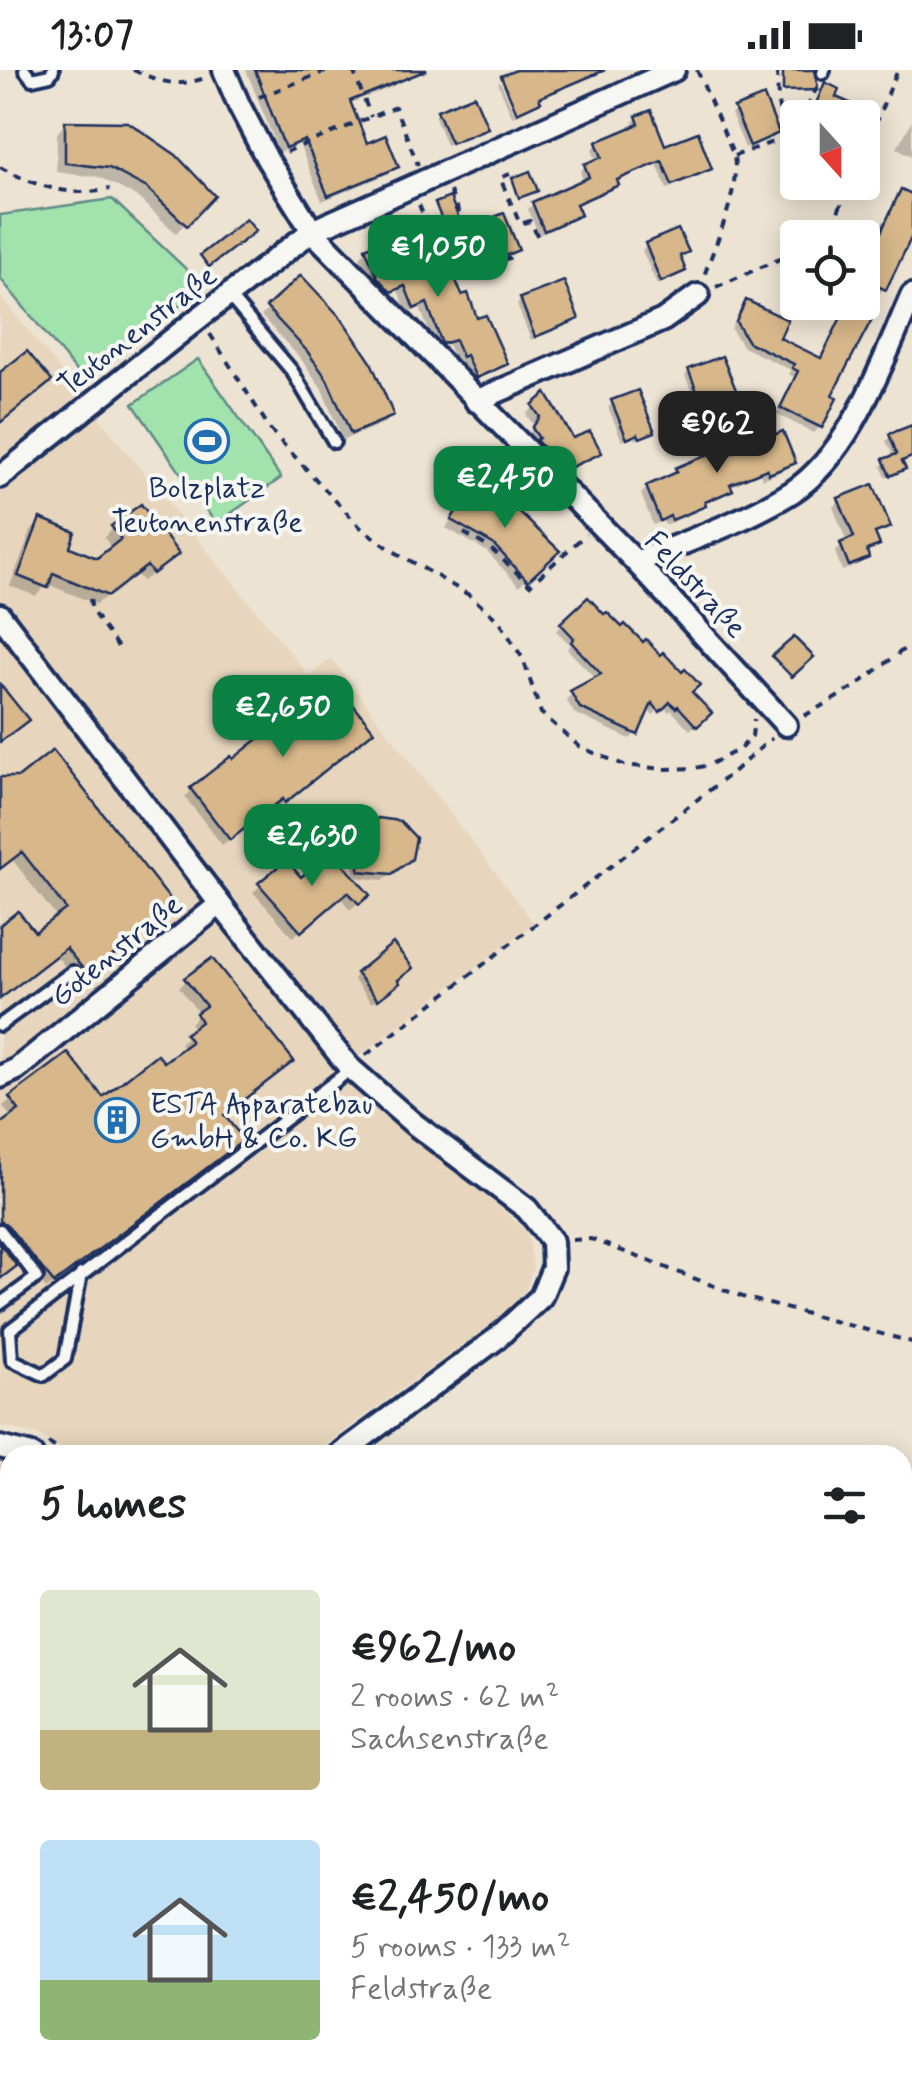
<!DOCTYPE html>
<meta charset="utf-8">
<style>
body{margin:0;font-family:Mynerve,sans-serif;background:#f2f2f2;color:#202124;height:100vh;display:flex;flex-direction:column;font-size:38px;white-space:nowrap}
*{box-sizing:border-box;margin:0}
p{font-size:32px;color:#757577}
.icon{flex:none;width:55px;height:55px;fill:none;stroke:currentColor;stroke-width:2;stroke-linecap:round;stroke-linejoin:round}
.map{position:relative;flex:1;overflow:hidden}
.sheet{position:absolute;left:0px;top:1375px;width:912px;height:642px;display:flex;flex-direction:column;background:#fff;border-radius:30px 30px 0 0;box-shadow:0 5px 25px #0003}
.sheet>*{flex:none}
.needle{width:65px;rotate:159deg}
.tools{position:absolute;left:780px;top:30px;display:grid;gap:20px}
.tools a{display:grid;place-items:center;width:100px;height:100px;border-radius:10px;background:#fff;box-shadow:0 5px 25px #0003;font-size:50px}
.price{position:absolute;translate:-50% -85px;padding:0 22px;border-radius:20px;background:#0b8043;color:#fff;font-size:32px;line-height:65px;filter:drop-shadow(0 2px 5px #0008)}
.price::after{content:'';position:absolute;left:50%;top:60px;width:30px;height:22px;margin-left:-15px;background:inherit;clip-path:polygon(0 0,100% 0,50% 100%)}
.price.current{background:#222;color:#fff}
ul{padding:0;list-style:none}
li{display:flex;align-items:center;gap:30px;height:250px;padding:0 40px}
li span{display:grid;place-items:center;flex:none;width:280px;height:200px;border-radius:10px;color:#555}
li>.icon{margin-inline-start:auto}
span .icon{width:120px;height:120px;fill:#fffc;stroke-width:1}
li b{font-size:42px}
h2{display:flex;justify-content:space-between;align-items:center;height:120px;padding:0 40px;font-size:42px}
.status{display:flex;justify-content:space-between;align-items:center;height:70px;padding:0 50px;background:#fff;direction:ltr}
.status svg{height:28px;fill:currentColor}
.map>svg:first-child{display:block}
</style>
<div class="status"><b>13:07</b><svg viewBox="0 0 49 12"><path d="M0 12V9h3v3zM5 12V6h3v6zM10 12V3h3v9zM15 12V0h3v12zM26 1h20v11H26zM47 4h2v5h-2z"/></svg></div>
<div class="map">
<svg width="912" height="2017" viewBox="0 0 912 2017">
<rect width="100%" height="100%" fill="#ede3d3"/>
<filter id="ink" filterUnits="userSpaceOnUse"><feTurbulence type="fractalNoise" baseFrequency=".01" numOctaves="2"/><feDisplacementMap in="SourceGraphic" scale="20" xChannelSelector="R" yChannelSelector="G"/><feConvolveMatrix kernelMatrix="1 2 1 2 8 2 1 2 1" color-interpolation-filters="sRGB"/></filter>
<g filter="url(#ink)">
<!-- built -->
<polygon fill="#e7d6bd" points="0,226 309,606 331,588 534,853 340,1001 406,1061 523,1157 529,1170 533,1198 526,1219 514,1235 493,1253 311,1385 72,1385 40,1366 0,1356"/>
<!-- green -->
<g fill="#a2e3ad" stroke="#5e8986" stroke-width="2.5">
<polygon points="112,129 204,216 85,312 0,208 0,145"/>
<polygon points="198,289 281,408 216,454 133,334"/>
<polygon points="0,1981 10,1981 10,2008 222,2008 228,2017 76,2017 0,2007"/>
</g>
<!-- shadow -->
<g fill="#0003">
<polygon points="246,0 394,0 398,11 392,17 348,34 365,76 397,96 390,103 322,131 299,74 279,82"/>
<polygon points="500,11 515,44 512,46 498,13"/>
<polygon points="736,40 776,62 772,67 745,78 731,44"/>
<polygon points="439,42 485,57 480,61 446,75 435,47"/>
<polygon points="637,48 664,79 709,99 704,104 667,119 657,94 615,112 616,115 611,120 574,136 578,145 573,150 539,165 528,139 533,134 584,112 580,102 585,96 597,92 592,80 597,74 634,59 632,53"/>
<polygon points="912,51 912,86 897,78"/>
<polygon points="66,53 212,126 176,163 137,127 99,107 56,102 57,63"/>
<polygon points="902,122 912,127 912,161 884,218 880,222 862,214 862,202 897,126"/>
<polygon points="503,146 516,179 512,183 478,197 465,165 469,161"/>
<polygon points="404,175 439,209 476,251 505,293 498,300 469,313 459,290 455,291 448,274 436,279 420,238 408,243 398,221 383,227 372,215 360,187 367,180"/>
<polygon points="646,176 686,181 678,187 683,201 679,205 657,215 642,180"/>
<polygon points="301,208 391,346 384,353 343,370 321,317 300,288 261,246"/>
<polygon points="521,230 576,249 572,253 531,270 517,235"/>
<polygon points="747,233 776,269 819,290 842,244 848,238 828,326 833,329 820,357 814,363 776,344 794,307 788,304 791,300 743,277 731,259 741,239"/>
<polygon points="689,301 736,327 732,331 701,343 685,306"/>
<polygon points="546,326 572,371 599,382 592,389 557,405 527,366 534,356 526,344"/>
<polygon points="613,333 652,361 636,370 634,366 622,371 608,337"/>
<polygon points="912,358 912,387 900,392 903,399 898,403 886,408 881,396 894,388 886,371 891,366"/>
<polygon points="717,391 793,392 787,399 763,409 760,403 729,417 730,420 723,426 703,434 697,442 665,455 663,451 653,455 641,424 647,418 670,406 677,400"/>
<polygon points="472,417 556,481 519,516 486,481 446,458 465,424"/>
<polygon points="840,430 888,456 874,466 877,475 865,484 866,487 859,494 842,501 835,482 847,473 833,437"/>
<polygon points="41,451 67,478 98,490 113,479 104,468 113,458 166,493 143,511 136,504 96,534 47,514 36,526 10,516 31,461"/>
<polygon points="588,531 709,643 690,660 671,640 669,642 663,636 653,645 647,639 635,664 630,669 574,643 566,629 596,609 567,579 571,575 556,561"/>
<polygon points="363,667 277,738 275,734 222,775 185,727 192,720"/>
<polygon points="0,709 147,858 77,913 56,885 0,928 0,858 34,866 57,848 12,789 0,798"/>
<polygon points="379,751 402,796 383,810 353,807 355,774"/>
<polygon points="286,794 301,810 366,825 350,840 340,827 293,867 253,822"/>
<polygon points="211,891 221,1046 233,1077 46,1219 0,1162 0,1057 12,1048 3,1036 68,986 102,1031 163,996 184,980 180,973 195,960 190,953 199,944 179,917"/>
<polygon points="357,904 395,910 393,917 372,933 353,909"/>
</g>
<!-- building -->
<g fill="#d8b88b" stroke="#1b2f5e" stroke-width="2.5">
<polygon points="255,0 427,0 350,31 367,73 386,65 399,97 328,126 305,70 285,78"/>
<polygon points="516,0 605,0 539,28 541,32 517,43 501,6"/>
<polygon points="783,0 815,0 818,20 783,21"/>
<polygon points="825,12 839,19 836,27 852,34 846,48 810,48"/>
<polygon points="474,25 488,58 451,73 437,40"/>
<polygon points="764,26 779,63 750,76 734,38"/>
<polygon points="651,40 665,75 698,62 712,99 672,115 662,91 617,110 619,115 576,134 581,145 544,161 532,132 589,107 584,94 602,87 596,72 639,54 636,46"/>
<polygon points="65,51 128,52 176,85 215,126 187,156 147,118 109,98 65,93"/>
<polygon points="530,101 538,121 519,128 512,108"/>
<polygon points="901,119 912,124 912,166 886,220 862,208 862,203"/>
<polygon points="450,127 462,156 447,162 435,133"/>
<polygon points="504,143 519,180 482,195 468,158"/>
<polygon points="246,149 256,161 209,197 200,185"/>
<polygon points="678,159 689,182 680,186 686,201 661,212 645,173"/>
<polygon points="402,163 405,172 414,168 417,176 427,172 441,205 452,201 462,225 468,223 477,248 486,245 508,294 476,308 466,285 462,287 455,270 442,274 427,233 414,239 405,216 391,222 378,208 365,178"/>
<polygon points="301,205 342,249 371,292 394,346 351,364 327,309 307,281 266,237"/>
<polygon points="564,211 579,249 535,267 520,228"/>
<polygon points="746,230 788,250 780,268 821,288 847,235 873,247 832,325 837,328 822,358 780,338 798,301 792,298 794,294 748,272 736,252"/>
<polygon points="27,281 52,311 0,353 0,302"/>
<polygon points="722,286 739,327 705,341 688,299"/>
<polygon points="638,320 655,362 640,368 638,364 627,369 611,330"/>
<polygon points="546,323 573,368 590,361 602,383 565,400 536,370 539,368 532,358 540,347 532,335"/>
<polygon points="912,355 912,387 902,391 906,399 890,406 883,389 897,384 889,364"/>
<polygon points="783,361 796,393 769,404 767,399 730,414 733,420 705,432 706,436 672,450 670,446 660,451 646,416 677,402 675,398 716,381 719,388"/>
<polygon points="472,414 519,442 560,481 528,511 493,474 451,450"/>
<polygon points="873,414 891,457 875,463 880,475 867,480 869,488 849,496 840,473 854,467 838,428"/>
<polygon points="141,434 179,484 153,504 147,496 108,526 53,503 48,518 18,506 40,448 75,462 70,477 97,488 121,469 111,456"/>
<polygon points="588,527 604,544 607,542 622,557 625,554 643,572 646,569 660,585 663,582 682,602 685,599 700,615 692,622 712,643 697,657 678,636 676,638 670,632 660,642 652,633 638,665 580,638 570,621 601,604 571,572 574,568 560,553"/>
<polygon points="794,567 814,587 792,607 772,586"/>
<polygon points="333,609 374,661 285,733 283,729 230,770 190,718 231,686 233,689"/>
<polygon points="0,614 29,650 0,672"/>
<polygon points="53,680 172,832 160,849 88,905 66,878 0,929 0,855 18,841 35,862 66,839 22,782 0,799 0,707 19,707"/>
<polygon points="378,748 400,751 416,768 412,789 392,804 359,801 361,764"/>
<polygon points="332,781 370,825 359,834 348,822 301,862 258,813 286,790 301,807"/>
<polygon points="393,873 413,898 398,910 400,913 378,930 356,903"/>
<polygon points="212,888 294,991 224,1045 244,1070 54,1213 7,1155 0,1151 0,1054 19,1040 9,1027 68,983 103,1027 157,984 164,992 191,972 185,964 201,952 196,943 206,936 184,908"/>
<polygon points="0,1174 17,1196 0,1209"/>
</g>
<g fill="none" stroke-linecap="round" stroke-linejoin="round">
<defs>
<g id="lane">
<polyline points="25,0 32,9 50,5 53,0"/>
<polyline points="823,3 824,0"/>
<polyline points="229,226 292,301 334,372"/>
<polyline points="0,955 72,902"/>
<polyline points="0,1160 37,1207 0,1234"/>
<polyline points="81,1204 65,1289 44,1305 12,1290 10,1260 342,1006 349,998"/>
</g>
<g id="street">
<polyline points="224,0 239,35 267,89 312,161 636,492 786,655"/>
<polyline points="476,331 663,250 698,225"/>
<polyline points="0,407 200,247 312,161 674,0"/>
<path d="M 636,492 C 685,472 748,450 792,422 C 853,382 883,289 912,225"/>
<polyline points="0,545 220,834 349,997 413,1053 527,1139 552,1171 553,1198 541,1227 496,1269 339,1385"/>
<polyline points="0,1007 17,999 220,834"/>
<polyline points="0,1377 32,1385"/>
</g>
<g id="secondary">
<polyline points="0,1561 10,1578"/>
<polyline points="0,1961 10,1962"/>
<polyline points="280,2008 286,2017"/>
</g>
<g id="highway">
<polyline points="760,2008 761,2017"/>
<polyline points="867,2008 874,2017"/>
<polyline points="325,2017 325,2008"/>
</g>
</defs>
<!-- lane casing -->
<use href="#lane" stroke="#1b2f5e" stroke-width="18"/>
<!-- street casing -->
<use href="#street" stroke="#1b2f5e" stroke-width="28"/>
<!-- secondary casing -->
<use href="#secondary" stroke="#1b2f5e" stroke-width="35"/>
<!-- highway casing -->
<use href="#highway" stroke="#1b2f5e" stroke-width="42"/>
<!-- path -->
<g stroke="#1b2f5e" stroke-width="4" stroke-dasharray="8 8" stroke-linecap="butt">
<path d="M 133,0 C 161,12 175,18 205,8"/>
<polyline points="353,0 371,47"/>
<path d="M 697,0 L 734,86 C 740,123 716,171 704,206"/>
<polyline points="259,27 329,0"/>
<polyline points="807,38 817,17"/>
<polyline points="286,82 395,37 418,95"/>
<polyline points="862,84 898,0"/>
<polyline points="734,86 784,68 778,33 777,0"/>
<path d="M 0,97 C 34,116 72,128 110,119"/>
<polyline points="510,104 500,108 520,154 530,151 540,171"/>
<path d="M 450,121 C 454,132 460,143 463,154 C 468,175 455,188 481,199 L 511,187"/>
<polyline points="419,135 443,189"/>
<path d="M 821,168 C 836,153 842,131 850,112"/>
<polyline points="716,217 798,181"/>
<polyline points="210,264 272,362 360,457 390,479 469,525 500,552 523,589 541,643 580,677 624,695 664,699 695,698 709,695 740,679 752,666 754,649"/>
<polyline points="464,463 490,478 530,515 586,464"/>
<polyline points="90,529 92,541 120,580"/>
<polyline points="804,646 855,617 912,573"/>
<polyline points="366,985 733,702 772,668"/>
<polyline points="572,1170 591,1169 743,1227 912,1272"/>
<polyline points="48,1373 68,1385"/>
<polyline points="0,1411 10,1424"/>
<polyline points="902,2001 912,2013"/>
</g>
<!-- lane -->
<use href="#lane" stroke="#f6f6f2" stroke-width="10"/>
<!-- street -->
<use href="#street" stroke="#f6f6f2" stroke-width="20"/>
<!-- secondary -->
<use href="#secondary" stroke="#f6f6f2" stroke-width="28"/>
<!-- highway -->
<use href="#highway" stroke="#f6f6f2" stroke-width="35"/>
</g>
</g>
<!-- icons -->
<defs>
<symbol id="stadium-ring" viewBox="-11 -11 22 22"><circle r="9.5" fill="#f6f6f2" stroke="#1f6fb2" stroke-width="1.5"/><path d="M0-5a6.5 5 0 1 0 0 10a6.5 5 0 1 0 0-10ZM-3.5-1.8h7v3.6h-7Z" fill="#1f6fb2"/></symbol>
<symbol id="building-ring" viewBox="-11 -11 22 22"><circle r="9.5" fill="#f6f6f2" stroke="#1f6fb2" stroke-width="1.5"/><path d="M-4-6H4V6H1V3H-1V6H-4ZM-2.5-4.3h1.7v1.8h-1.7ZM.8-4.3h1.7v1.8H.8ZM-2.5-1h1.7V.8h-1.7ZM.8-1h1.7V.8H.8Z" fill="#1f6fb2"/></symbol>
</defs>
<g fill-rule="evenodd">
<use href="#stadium-ring" x="182" y="346" width="50" height="50"/>
<use href="#building-ring" x="92" y="1025" width="50" height="50"/>
</g>
<g text-anchor="middle" stroke-width="8" stroke-linejoin="round" paint-order="stroke">
<!-- street labels -->
<g font-size="30" fill="#1b2f5e" stroke="#f6f6f2">
<text transform="translate(137 260) rotate(-38)" y="10">Teutonenstraße</text>
<text transform="translate(696 514) rotate(47)" y="10">Feldstraße</text>
<text transform="translate(116 880) rotate(-39)" y="10">Gotenstraße</text>
</g>
<!-- poi labels -->
<g font-size="30" fill="#1b2f5e" stroke="#f6f6f2">
<text x="207" y="427">Bolzplatz<tspan x="207" dy="34">Teutonenstraße</tspan></text>
<text x="150" y="1043" text-anchor="start">ESTA Apparatebau<tspan x="150" dy="34">GmbH &amp; Co. KG</tspan></text>
</g>
</g>
</svg>
<div class="tools">
<a><svg class="needle" viewBox="-14 -14 28 28"><path d="M0-13l5 13h-10z" fill="#e53935"/><path d="M0 13l5-13h-10z" fill="#757577"/></svg></a>
<a><svg class="icon" aria-label="locate" viewBox="0 0 24 24"><circle cx="12" cy="12" r="6"/><path d="M12 2v4M12 18v4M2 12h4M18 12h4"/></svg></a>
</div>
<b class="price" style="left:438px;top:230px">€1,050</b>
<b class="price current" style="left:717px;top:406px">€962</b>
<b class="price" style="left:505px;top:461px">€2,450</b>
<b class="price" style="left:283px;top:690px">€2,650</b>
<b class="price" style="left:312px;top:819px">€2,630</b>
<section class="sheet">
<h2>5 homes<svg class="icon" aria-label="filters" viewBox="0 0 24 24"><path d="M4 7h16M4 17h16"/><circle cx="9" cy="7" r="2"/><circle cx="15" cy="17" r="2"/></svg></h2>
<ul>
<li><span style="background:linear-gradient(#dfe7d0 70%,#c2b280 0)"><svg class="icon" aria-label="home" viewBox="0 0 24 24"><path d="M3 11l9-7 9 7M6 9v11h12V9"/></svg></span><div><b>€962/mo</b><p>2 rooms · 62 m²</p><p>Sachsenstraße</p></div></li>
<li><span style="background:linear-gradient(#bfe0f5 70%,#8fb573 0)"><svg class="icon" aria-label="home" viewBox="0 0 24 24"><path d="M3 11l9-7 9 7M6 9v11h12V9"/></svg></span><div><b>€2,450/mo</b><p>5 rooms · 133 m²</p><p>Feldstraße</p></div></li>
</ul>
</section>
</div>
